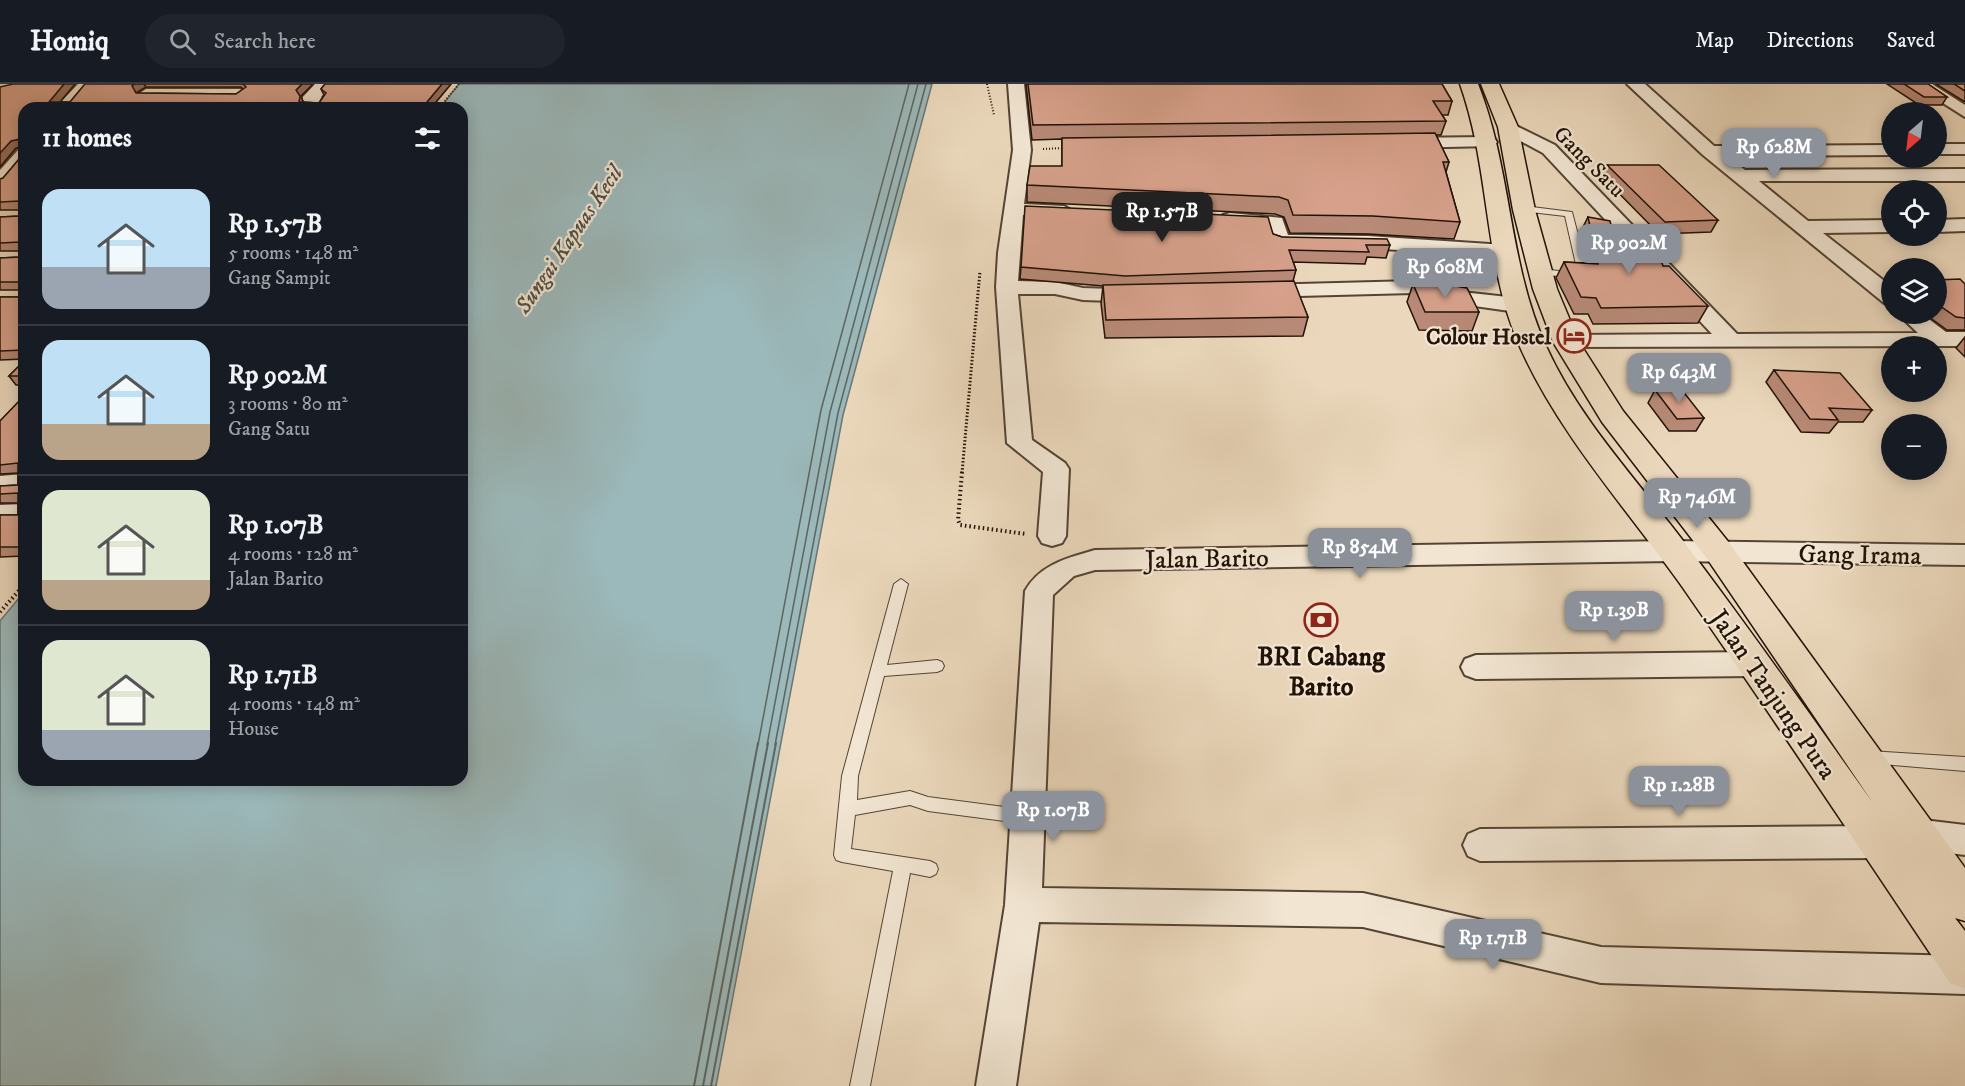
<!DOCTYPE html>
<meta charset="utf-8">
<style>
body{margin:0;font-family:"IM FELL DW Pica",serif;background:#20242c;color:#f1f3f6;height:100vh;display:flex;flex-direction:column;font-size:22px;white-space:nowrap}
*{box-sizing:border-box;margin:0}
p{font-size:20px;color:#9ea1a6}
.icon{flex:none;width:33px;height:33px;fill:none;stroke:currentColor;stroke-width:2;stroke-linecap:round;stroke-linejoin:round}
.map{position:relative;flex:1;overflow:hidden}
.details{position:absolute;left:18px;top:18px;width:450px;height:684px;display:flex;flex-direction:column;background:#171b24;border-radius:18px;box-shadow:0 3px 15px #0003}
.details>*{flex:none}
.needle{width:39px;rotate:208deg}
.controls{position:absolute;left:1881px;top:18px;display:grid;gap:12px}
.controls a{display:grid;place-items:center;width:66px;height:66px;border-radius:50%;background:#171b24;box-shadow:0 3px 15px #0003;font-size:30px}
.price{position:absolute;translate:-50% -51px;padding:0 14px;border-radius:12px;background:#8c9099;color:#fff;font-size:20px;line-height:39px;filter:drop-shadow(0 2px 3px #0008)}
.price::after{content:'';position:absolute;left:50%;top:36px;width:18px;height:14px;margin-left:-9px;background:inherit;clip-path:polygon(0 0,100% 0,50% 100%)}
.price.selected{background:#222;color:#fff}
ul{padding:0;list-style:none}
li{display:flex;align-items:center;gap:18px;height:150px;padding:0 24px}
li+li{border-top:2px solid #363941}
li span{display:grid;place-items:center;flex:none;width:168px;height:120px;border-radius:18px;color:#555}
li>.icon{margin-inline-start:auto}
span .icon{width:72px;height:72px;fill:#fffc;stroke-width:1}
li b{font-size:26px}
h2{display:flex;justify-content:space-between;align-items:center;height:72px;padding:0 24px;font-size:26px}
header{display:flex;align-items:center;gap:36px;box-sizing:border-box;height:84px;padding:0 30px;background:#171b24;border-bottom:2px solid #363941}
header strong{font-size:28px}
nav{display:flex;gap:33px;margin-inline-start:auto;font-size:21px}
.search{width:420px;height:54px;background:#20242c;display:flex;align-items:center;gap:15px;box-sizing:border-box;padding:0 21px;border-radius:33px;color:#9ea1a6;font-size:22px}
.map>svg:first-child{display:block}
</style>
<header>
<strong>Homiq</strong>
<div class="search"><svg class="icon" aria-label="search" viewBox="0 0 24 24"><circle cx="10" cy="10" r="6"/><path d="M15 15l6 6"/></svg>Search here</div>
<nav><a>Map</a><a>Directions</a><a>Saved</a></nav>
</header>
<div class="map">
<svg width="1965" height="1002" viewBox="0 0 1965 1002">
<rect width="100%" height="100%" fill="#ebd8bc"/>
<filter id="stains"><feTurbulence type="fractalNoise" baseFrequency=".00333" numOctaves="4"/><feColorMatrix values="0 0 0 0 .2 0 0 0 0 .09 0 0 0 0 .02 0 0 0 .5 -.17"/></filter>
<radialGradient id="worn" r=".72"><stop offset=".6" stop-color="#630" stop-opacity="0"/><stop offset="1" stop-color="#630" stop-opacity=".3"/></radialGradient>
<!-- water -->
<polygon fill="#9bb8ba" stroke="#6a7672" stroke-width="1.5" points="459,0 932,0 843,331 716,1002 0,1002 0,537 24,508 24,696 462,696 462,24 440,24"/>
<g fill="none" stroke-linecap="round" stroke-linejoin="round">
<!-- shore-far1 -->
<g stroke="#5e6560" stroke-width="1.5">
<polyline points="758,661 821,326 909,0"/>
<polyline points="767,661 830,328 918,0"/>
<polyline points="775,661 838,329 926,0"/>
</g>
<!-- shore -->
<g stroke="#5e6560" stroke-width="2">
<polyline points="694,1002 758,659"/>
<polyline points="703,1002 768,659"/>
<polyline points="711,1002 776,659"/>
</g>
<defs>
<g id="lane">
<polygon points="1524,122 1572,128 1589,193 1588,195 1537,190 1535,188 1540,185 1578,189 1565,132 1521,127 1519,125"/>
<polygon points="901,495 908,500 887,581 937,576 942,578 944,582 942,586 937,588 884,592 858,692 857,716 910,707 928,713 1028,726 1034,728 1036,733 1034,738 1028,740 928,727 910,721 855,731 851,765 930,777 936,780 938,785 936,790 930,793 910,789 870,1002 850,1002 893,787 842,778 836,776 834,771 842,692 894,500"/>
<polygon points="1869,667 1965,673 1965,687 1869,679 1864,678 1861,673 1864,668"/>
</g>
<g id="street">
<polygon points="78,0 95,0 73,24 55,24"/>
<polygon points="315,0 333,0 321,13 327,17 322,24 304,24 307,19 301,15"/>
<polygon points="1008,0 1024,0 1031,66 1024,120 1064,122 1074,128 1064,134 1023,131 1018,197 1055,198 1083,204 1142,206 1150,207 1153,212 1150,217 1142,218 1083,216 1055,210 1018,210 1032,356 1065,379 1069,385 1066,452 1062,459 1052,462 1042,459 1038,452 1043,388 1007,359 996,203 998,169 1013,66"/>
<polygon points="1627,0 1645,0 1714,62 1892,61 1892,71 1727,72 1745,86 1965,85 1965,97 1759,97 1808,137 1892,136 1892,148 1823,149 1892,203 1892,220 1884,219 1703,71"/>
<polygon points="1913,0 1932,0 1965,21 1965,33"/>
<polygon points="146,5 240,5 248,10 240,15 140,14 138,10"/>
<polygon points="1508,38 1555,61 1737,250 1918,249 1898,230 1922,230 1946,248 1965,248 1965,262 1558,263 1555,258 1558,253 1566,251 1712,250 1543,69 1502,47 1499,43 1502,39"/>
<polygon points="1488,53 1494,54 1497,58 1494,62 1400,64 1391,59 1400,54"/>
<rect x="1936" y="60" width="29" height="10"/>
<polygon points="24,65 24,81 7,101 0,103 0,86 18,66"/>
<polygon points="1230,129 1282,134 1288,151 1368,152 1505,161 1512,163 1515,167 1512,171 1505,173 1368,164 1280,163 1273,161 1267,143 1223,139 1220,135 1223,131"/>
<polygon points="1965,135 1965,147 1936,148 1936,136"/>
<polygon points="1413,197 1453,207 1517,214 1525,216 1528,221 1525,226 1517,228 1453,219 1413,209 1260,213 1252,212 1249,207 1252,202 1260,201"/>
<polygon points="24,390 24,408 0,410 0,392"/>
<polygon points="24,420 24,438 0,439 0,421"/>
<path d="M 1673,457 L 1965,461 L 1965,481 L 1673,477 L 1095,486 L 1074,492 L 1053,511 L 1042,804 L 1363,809 L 1601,863 L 1965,872 L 1965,910 L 1601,899 L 1363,843 L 1039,838 L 1016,1002 L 976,1002 L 1005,821 L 1025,507 C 1040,480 1068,474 1095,466 Z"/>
<polygon points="1753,568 1764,572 1768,580 1764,588 1753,592 1476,595 1465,591 1461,583 1465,575 1476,571"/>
<polygon points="1915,735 1965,741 1965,771 1915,765 1903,761 1898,750 1903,739"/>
<polygon points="1878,742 1890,747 1895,758 1890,769 1878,774 1480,777 1468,772 1463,761 1468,750 1480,745"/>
</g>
<path id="highway" d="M 1460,0 L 1478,0 C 1512,85 1508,179 1546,262 C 1579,335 1637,396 1684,458 C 1749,544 1811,632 1873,719 L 1708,476 L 1602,338 L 1553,258 L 1533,205 L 1513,126 L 1498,43 L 1481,0 L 1499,0 L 1518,43 L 1535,126 L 1557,205 L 1579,258 L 1623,327 L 1730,460 L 1965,784 L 1965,837 L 1955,834 L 1965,847 L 1965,905 L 1950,899 C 1861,766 1772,632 1681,501 C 1626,424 1559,350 1520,263 C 1483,180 1491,87 1460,0 Z"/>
</defs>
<!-- lane casing -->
<use href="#lane" stroke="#544434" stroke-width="2"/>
<!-- street casing -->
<use href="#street" stroke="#544434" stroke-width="4"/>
<!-- highway casing -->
<use href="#highway" stroke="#211206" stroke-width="3"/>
<!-- path-far2 -->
<g stroke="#211206" stroke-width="2" stroke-dasharray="1 2" stroke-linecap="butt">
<polyline points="987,0 994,31"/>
<polyline points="439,24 459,0"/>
<polyline points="1043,65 1063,64"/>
</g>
<!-- path-far1 -->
<polyline stroke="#211206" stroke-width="3" stroke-dasharray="1.5 2" stroke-linecap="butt" points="962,389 980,187"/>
<!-- path -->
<g stroke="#211206" stroke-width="4" stroke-dasharray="1.5 3" stroke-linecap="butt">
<polyline points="962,388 958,436 960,441 1026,450"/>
<polyline points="0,528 24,501"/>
</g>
<!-- lane -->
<use href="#lane" fill="#f2e6d3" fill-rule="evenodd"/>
<!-- street -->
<use href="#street" fill="#f2e6d3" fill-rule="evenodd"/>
<!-- highway -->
<use href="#highway" fill="#ebd8bc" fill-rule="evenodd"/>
</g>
<!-- wall -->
<g fill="#b88a77" stroke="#211206" stroke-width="1.5" fill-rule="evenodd">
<path d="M 75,0 L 60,18 L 70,18 L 85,0 L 313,0 L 301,12 L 303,18 L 319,19 L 324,11 L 321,5 L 325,0 L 451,0 L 431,24 L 24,24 L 24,275 L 0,276 L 0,213 L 19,213 L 19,206 L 0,206 L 0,174 L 20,173 L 20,167 L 0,167 L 0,133 L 20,132 L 20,126 L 0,126 L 0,95 L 3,94 L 20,74 L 20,64 L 16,64 L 0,83 L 0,3 ZM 146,3 L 241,3 L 243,5 L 236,10 L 137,9 Z"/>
<polygon points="1026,0 1442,0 1452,17 1448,31 1442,31 1446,37 1441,51 1436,51 1449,78 1446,88 1460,138 1454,155 1368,150 1290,149 1284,133 1275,130 1027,118 1027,101 1062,82 1062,55 1032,56"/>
<polygon points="1887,0 1928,0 1947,13 1942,21 1919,21"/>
<polygon points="1936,0 1965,0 1965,18"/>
<polygon points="1607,81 1718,136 1711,148 1659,150 1602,92"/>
<polygon points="1588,133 1615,158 1663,182 1708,222 1698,239 1593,240 1588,230 1574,230 1556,194 1564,178 1587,179 1580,149"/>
<polygon points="1273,150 1282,153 1390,161 1386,174 1367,173 1365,180 1293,178 1296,186 1293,197 1308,233 1303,252 1105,254 1101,219 1103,202 1020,195 1021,183"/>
<polygon points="1936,196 1965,200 1965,246 1947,246 1925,230 1936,230"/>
<polygon points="1413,200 1479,228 1472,247 1419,246 1407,218"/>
<polygon points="1965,253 1965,273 1956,264"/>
<polygon points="24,277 24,301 16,301 9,292"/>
<polygon points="1774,286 1872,326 1863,338 1838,338 1829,349 1801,348 1766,298"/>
<polygon points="1655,306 1704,334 1696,347 1669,347 1648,319"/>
<polygon points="24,312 24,472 0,473 0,431 18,431 18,419 0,419 0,402 18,401 18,389 0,390 0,337"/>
</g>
<!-- shaded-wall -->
<g fill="#967061" stroke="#211206" stroke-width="1.5">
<polygon points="64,0 75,0 55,24 49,18"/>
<polygon points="134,0 144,0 146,3 136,9 132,2"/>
<polygon points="302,0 313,0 301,12 304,20 299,18 296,6"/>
<polygon points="442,0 451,0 431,24 422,24"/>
<polygon points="20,55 24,63 16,64 0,83 0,69 11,57"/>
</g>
<!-- building -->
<g fill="#d6a08a" stroke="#211206" stroke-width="1.5">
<polygon points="13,0 64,0 49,18 70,18 85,0 134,0 132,2 136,9 236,10 246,3 243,0 302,0 296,6 300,12 299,18 319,19 326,9 321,5 325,0 442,0 422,24 24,24 24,266 0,267 0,213 19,213 19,198 0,198 0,174 20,173 20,158 0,159 0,133 20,132 20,117 0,118 0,95 3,94 20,74 20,55 11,57 0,69 0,3"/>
<polygon points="1028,0 1442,0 1452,17 1433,17 1446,37 1033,41"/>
<polygon points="1904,0 1928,0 1947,13 1924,13"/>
<polygon points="1954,0 1965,0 1965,7"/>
<polygon points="1435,49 1449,78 1443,78 1460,138 1373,132 1293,131 1288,116 1279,113 1027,101 1030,82 1062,82 1062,54"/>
<polygon points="1607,81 1659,81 1718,136 1665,138"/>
<polygon points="1025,122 1268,133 1273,150 1282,153 1387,155 1390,161 1366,161 1369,168 1289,166 1296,186 1125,192 1021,183"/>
<polygon points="1588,133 1610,137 1615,158 1650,162 1660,173 1663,182 1669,182 1708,222 1601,224 1596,214 1581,213 1564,178 1598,180"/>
<polygon points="1960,195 1965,200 1965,234 1956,233 1936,219 1936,196"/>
<polygon points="1294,197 1308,233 1106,236 1103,201"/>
<polygon points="1413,200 1449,201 1467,204 1479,228 1425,228"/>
<polygon points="24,277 24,292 9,292"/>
<polygon points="1774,286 1840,289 1872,326 1829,324 1838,336 1810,335"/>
<polygon points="1655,306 1682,306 1704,334 1677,335"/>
<polygon points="24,312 24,463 0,463 0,431 18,431 18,409 0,410 0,402 18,401 18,379 0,381 0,337"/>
</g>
<!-- icons -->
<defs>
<symbol id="hotel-ring" viewBox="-11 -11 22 22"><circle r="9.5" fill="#f2e6d3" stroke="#8f2418" stroke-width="1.5"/><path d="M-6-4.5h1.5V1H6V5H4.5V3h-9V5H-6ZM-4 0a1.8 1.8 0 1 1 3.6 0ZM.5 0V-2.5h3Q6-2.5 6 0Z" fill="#8f2418"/></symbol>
<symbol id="bank-ring" viewBox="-11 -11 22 22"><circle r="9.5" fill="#f2e6d3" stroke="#8f2418" stroke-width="1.5"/><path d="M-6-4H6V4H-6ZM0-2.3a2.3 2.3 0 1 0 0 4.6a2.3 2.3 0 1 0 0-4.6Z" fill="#8f2418"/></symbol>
</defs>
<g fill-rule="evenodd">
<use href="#hotel-ring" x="1555" y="233" width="38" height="38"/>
<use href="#bank-ring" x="1302" y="517" width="38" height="38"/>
</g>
<g text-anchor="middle" stroke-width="4.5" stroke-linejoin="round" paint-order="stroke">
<!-- far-street labels -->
<g font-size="22" fill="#211206" stroke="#f2e6d3">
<text transform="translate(1590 77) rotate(45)" y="8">Gang Satu</text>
</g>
<!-- far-water labels -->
<g font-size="22" font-style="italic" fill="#4c4c45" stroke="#f2e6d3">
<text transform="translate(568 155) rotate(-56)" y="8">Sungai Kapuas Kecil</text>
</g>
<!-- far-poi labels -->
<g font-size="22" font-weight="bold" fill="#211206" stroke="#f2e6d3" text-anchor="end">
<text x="1551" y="260">Colour Hostel</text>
</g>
<!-- street labels -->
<g font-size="26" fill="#211206" stroke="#f2e6d3">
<text transform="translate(1860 470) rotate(1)" y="9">Gang Irama</text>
<text transform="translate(1207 474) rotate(-1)" y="9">Jalan Barito</text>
<text transform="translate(1774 610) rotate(55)" y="9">Jalan Tanjung Pura</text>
</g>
<!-- poi labels -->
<g font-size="26" font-weight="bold" fill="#211206" stroke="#f2e6d3">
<text x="1321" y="581">BRI Cabang<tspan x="1321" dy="30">Barito</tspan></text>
</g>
</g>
<rect width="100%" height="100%" filter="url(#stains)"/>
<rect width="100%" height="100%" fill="url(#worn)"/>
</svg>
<div class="controls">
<a><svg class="needle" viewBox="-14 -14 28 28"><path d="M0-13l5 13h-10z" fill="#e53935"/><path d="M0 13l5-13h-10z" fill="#9ea1a6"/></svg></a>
<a><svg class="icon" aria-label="locate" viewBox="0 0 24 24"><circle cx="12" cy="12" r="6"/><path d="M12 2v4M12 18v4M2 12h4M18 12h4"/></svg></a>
<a><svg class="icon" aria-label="layers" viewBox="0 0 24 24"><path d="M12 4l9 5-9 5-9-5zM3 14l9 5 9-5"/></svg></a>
<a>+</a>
<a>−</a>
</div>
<b class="price" style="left:1774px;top:95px">Rp 628M</b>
<b class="price selected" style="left:1162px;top:159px">Rp 1.57B</b>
<b class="price" style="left:1629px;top:191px">Rp 902M</b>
<b class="price" style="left:1445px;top:215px">Rp 608M</b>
<b class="price" style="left:1679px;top:320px">Rp 643M</b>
<b class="price" style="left:1697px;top:445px">Rp 746M</b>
<b class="price" style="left:1360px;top:495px">Rp 854M</b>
<b class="price" style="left:1614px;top:558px">Rp 1.39B</b>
<b class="price" style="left:1679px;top:733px">Rp 1.28B</b>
<b class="price" style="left:1053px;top:758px">Rp 1.07B</b>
<b class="price" style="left:1493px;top:886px">Rp 1.71B</b>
<section class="details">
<h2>11 homes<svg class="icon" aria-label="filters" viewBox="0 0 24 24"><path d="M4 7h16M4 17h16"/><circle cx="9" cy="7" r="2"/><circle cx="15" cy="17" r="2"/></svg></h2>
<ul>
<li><span style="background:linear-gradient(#bfe0f5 65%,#9aa5b1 0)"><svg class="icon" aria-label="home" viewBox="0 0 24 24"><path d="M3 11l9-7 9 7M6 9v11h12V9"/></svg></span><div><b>Rp 1.57B</b><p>5 rooms · 148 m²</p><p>Gang Sampit</p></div></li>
<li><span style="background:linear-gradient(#bfe0f5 70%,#b9a48a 0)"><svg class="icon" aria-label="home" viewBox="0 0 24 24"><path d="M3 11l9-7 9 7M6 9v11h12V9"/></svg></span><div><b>Rp 902M</b><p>3 rooms · 80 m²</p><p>Gang Satu</p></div></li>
<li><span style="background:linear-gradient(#dfe7d0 75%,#b9a48a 0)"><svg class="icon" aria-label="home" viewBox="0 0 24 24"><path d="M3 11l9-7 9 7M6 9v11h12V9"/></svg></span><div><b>Rp 1.07B</b><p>4 rooms · 128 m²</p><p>Jalan Barito</p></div></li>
<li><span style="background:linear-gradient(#dfe7d0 75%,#9aa5b1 0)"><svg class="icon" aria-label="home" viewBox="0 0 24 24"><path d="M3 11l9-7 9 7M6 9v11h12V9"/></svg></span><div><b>Rp 1.71B</b><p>4 rooms · 148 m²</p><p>House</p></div></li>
</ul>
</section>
</div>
